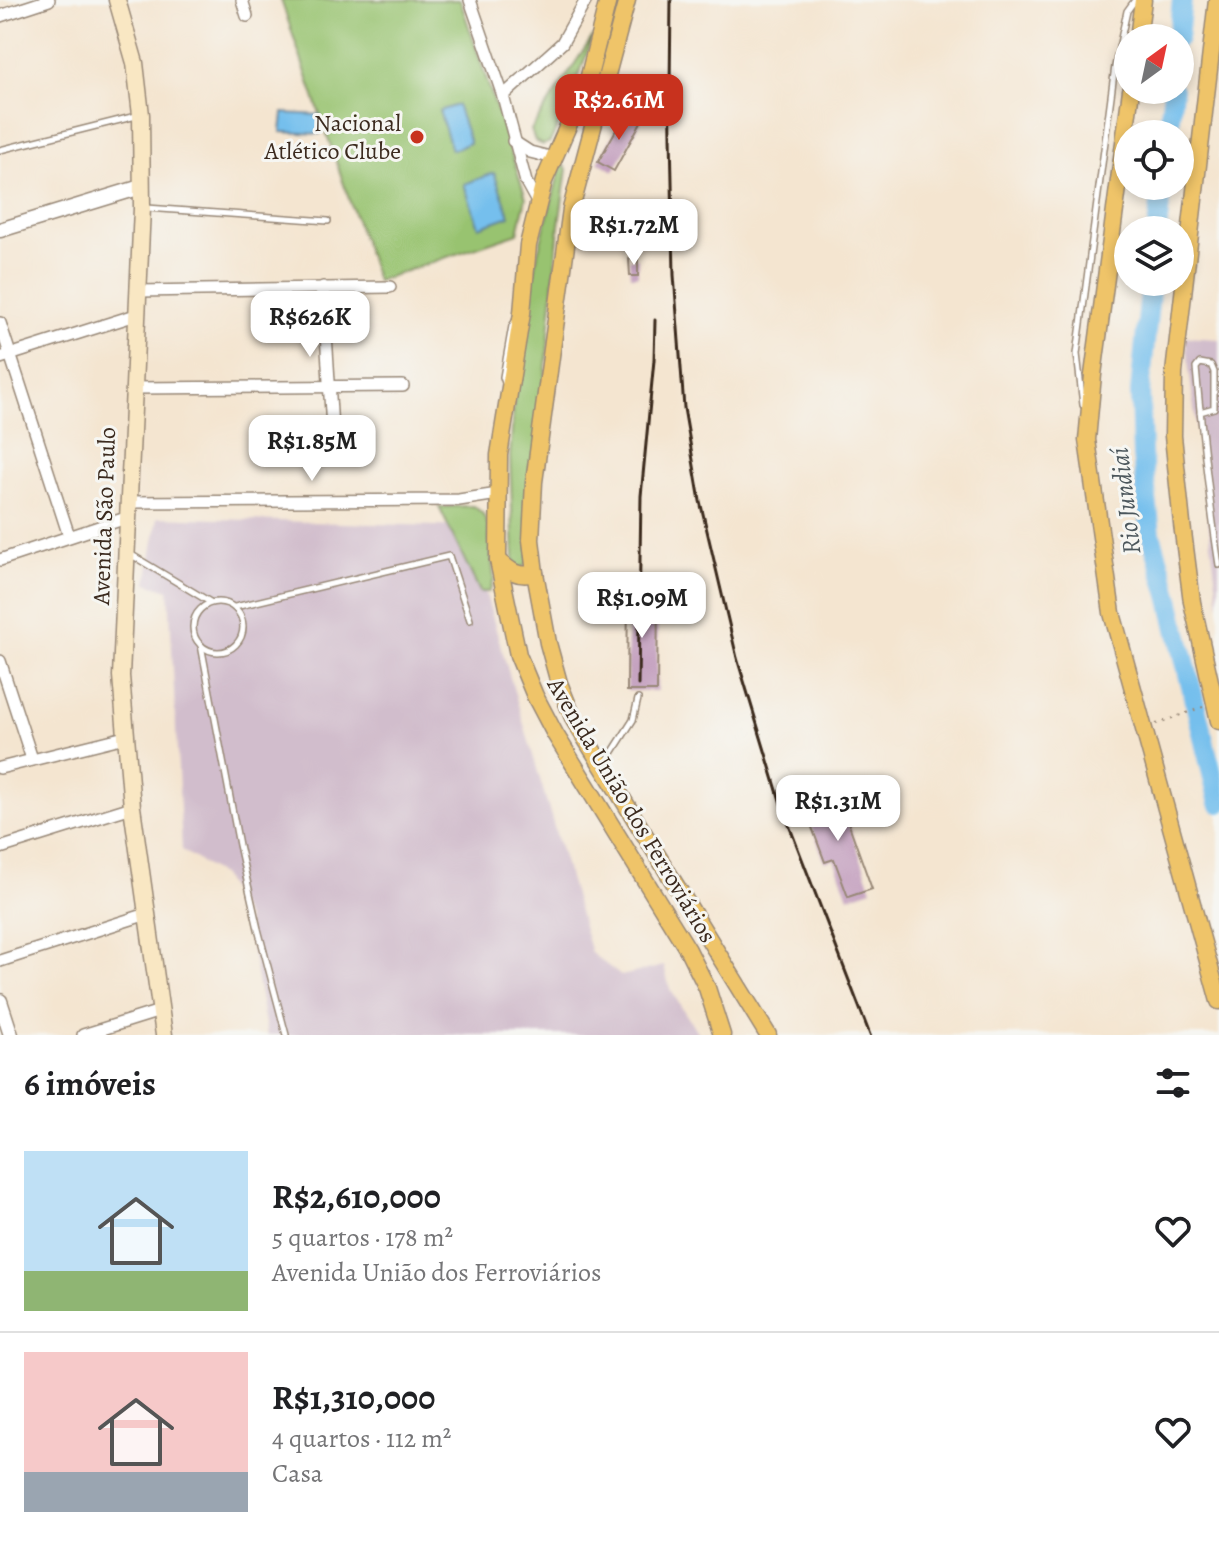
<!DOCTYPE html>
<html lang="pt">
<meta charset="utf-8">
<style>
body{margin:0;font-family:Alegreya,serif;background:#f2f2f2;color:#202124;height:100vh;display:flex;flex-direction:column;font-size:30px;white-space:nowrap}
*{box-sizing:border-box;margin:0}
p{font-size:26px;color:#757577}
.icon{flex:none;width:44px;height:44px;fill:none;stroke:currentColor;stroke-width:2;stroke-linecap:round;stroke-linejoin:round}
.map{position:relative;height:1035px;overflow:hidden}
.sheet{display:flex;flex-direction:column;background:#fff;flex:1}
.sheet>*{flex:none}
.needle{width:52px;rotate:33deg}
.fabs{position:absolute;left:1114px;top:24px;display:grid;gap:16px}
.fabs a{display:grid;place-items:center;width:80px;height:80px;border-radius:50%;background:#fff;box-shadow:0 4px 12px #0003;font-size:40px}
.price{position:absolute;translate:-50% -68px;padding:0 18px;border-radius:16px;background:#fff;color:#222;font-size:26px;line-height:52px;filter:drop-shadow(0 2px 4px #0008)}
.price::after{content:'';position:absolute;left:50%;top:48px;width:24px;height:18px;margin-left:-12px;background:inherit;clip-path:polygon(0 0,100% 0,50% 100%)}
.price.current{background:#c8321e;color:#fff}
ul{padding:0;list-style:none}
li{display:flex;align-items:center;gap:24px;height:200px;padding:0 24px}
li+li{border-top:2px solid #e0e0e0}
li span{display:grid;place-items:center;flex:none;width:224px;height:160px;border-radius:0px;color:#555}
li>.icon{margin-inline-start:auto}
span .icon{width:96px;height:96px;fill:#fffc;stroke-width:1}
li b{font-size:34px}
h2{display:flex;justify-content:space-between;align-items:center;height:96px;padding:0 24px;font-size:34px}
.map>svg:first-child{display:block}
</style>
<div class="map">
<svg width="1219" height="1035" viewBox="0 0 1219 1035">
<rect width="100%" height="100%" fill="#f6f6f2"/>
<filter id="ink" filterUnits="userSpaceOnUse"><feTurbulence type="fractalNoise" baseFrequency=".0125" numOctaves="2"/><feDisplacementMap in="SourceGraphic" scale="16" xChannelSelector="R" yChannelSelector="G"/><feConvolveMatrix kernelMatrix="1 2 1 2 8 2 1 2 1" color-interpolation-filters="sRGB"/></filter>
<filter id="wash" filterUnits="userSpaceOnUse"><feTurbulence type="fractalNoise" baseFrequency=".006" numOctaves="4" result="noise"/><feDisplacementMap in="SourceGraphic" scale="32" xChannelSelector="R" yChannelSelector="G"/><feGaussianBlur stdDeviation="1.8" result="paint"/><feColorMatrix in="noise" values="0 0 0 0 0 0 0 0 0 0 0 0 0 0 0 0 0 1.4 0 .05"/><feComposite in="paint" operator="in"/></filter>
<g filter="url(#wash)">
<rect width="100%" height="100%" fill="#f4e5d0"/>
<!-- industrial -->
<g fill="#d1bdcc">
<polygon points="1185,337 1219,339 1219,606"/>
<polygon points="158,517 466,527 591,953 621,976 664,966 670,989 699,1035 267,1035 246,918 222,876 182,850 169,590 147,583"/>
</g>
<!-- green -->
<g fill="#98c370" stroke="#6a7647" stroke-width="2">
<polygon points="281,0 460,0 526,198 518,233 377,281"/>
<polygon points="593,36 571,98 550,142 543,145 535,141 531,130"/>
<polygon points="561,166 565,166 567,169 559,225 528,563 522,568 517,567 514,560 510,457 515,389 538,252"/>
<polygon points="474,506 483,514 488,526 494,579 489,592 480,592 439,507"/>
</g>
<!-- water -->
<g fill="#74bfed" stroke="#587486" stroke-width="2">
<polygon points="457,105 470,143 452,150 439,111"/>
<polygon points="283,113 321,115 320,134 281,132"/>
<polygon points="494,173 510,216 479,227 464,184"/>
</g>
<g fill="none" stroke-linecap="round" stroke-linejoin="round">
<!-- river -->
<g stroke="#74bfed" stroke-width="20">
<polyline points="1178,38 1182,0"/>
<polyline points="1168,134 1173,90"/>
<polyline points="1157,230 1162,186"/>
<polyline points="1151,282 1140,392 1142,455 1151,534 1169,595 1219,803"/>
</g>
</g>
<g id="blocks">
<!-- building -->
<g fill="#bf98ba">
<polygon points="625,114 641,122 614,171 598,162"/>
<polygon points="638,258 638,276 630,276 629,259"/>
<polygon points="628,588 658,589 657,691 627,691"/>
<polygon points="838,794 872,889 848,897 834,859 825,862 804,806"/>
</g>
</g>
</g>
<g filter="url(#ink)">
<use href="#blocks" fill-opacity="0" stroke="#988877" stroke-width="2"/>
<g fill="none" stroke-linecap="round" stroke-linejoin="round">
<defs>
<g id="service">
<polyline points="0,150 140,115"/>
<polyline points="147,208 328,221"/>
<polyline points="505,383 503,377 512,326 516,320"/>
<polyline points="1083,405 1077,354 1115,66 1127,11 1135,0"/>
<path d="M 1200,412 L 1214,408 L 1214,372 L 1211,365 L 1200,363 L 1196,368 C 1202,434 1209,499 1219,565"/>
<polyline points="130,554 210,602"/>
<circle cx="218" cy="627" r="25"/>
<polyline points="235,607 449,556 470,620"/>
<polyline points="201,645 239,845 258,929 286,1035"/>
<polyline points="605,764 633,720 638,699"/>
</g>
<g id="minor">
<polyline points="242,0 247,16"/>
<polyline points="470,0 503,96 526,182 537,202"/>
<polyline points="0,16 49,0"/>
<polyline points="503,96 562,43 586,0"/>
<polyline points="513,141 530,152 554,158"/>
<polyline points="323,287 332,428"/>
<polyline points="138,291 390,287"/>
<polyline points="0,323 69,536"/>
<polyline points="0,358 139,314"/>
<polyline points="134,388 403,386"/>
<polyline points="129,502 459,500 498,494"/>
<polyline points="0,560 129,517"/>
<polyline points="0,661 32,759"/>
<polyline points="0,768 125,737"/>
<polyline points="0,848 132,807"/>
<polyline points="0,961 147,914"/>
<polyline points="83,1035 160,1011"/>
</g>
<g id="tertiary">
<polyline points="0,230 141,187"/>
<polyline points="0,1001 11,1035"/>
</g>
<polyline id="secondary" points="117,0 135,63 141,115 142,208 121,676 132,807 164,1035"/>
<g id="primary">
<polyline points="608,0 588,80 544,181 528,245 522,313 499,455 498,560 518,655 535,696 555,734 688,950 707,988 722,1035"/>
<polyline points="627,0 571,209 534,482 531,540 535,573 548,643 559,683 574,720 768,1035"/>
<polyline points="1217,0 1174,373 1173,436 1182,524 1192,602 1219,721"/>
<polyline points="1138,38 1143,0"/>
<polyline points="1131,90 1093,375 1087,440 1112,613 1219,1001"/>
<path d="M 498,560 C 510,571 518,578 535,573"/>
</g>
</defs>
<!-- service casing -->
<use href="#service" stroke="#988877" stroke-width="8"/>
<!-- minor casing -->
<use href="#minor" stroke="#988877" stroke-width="14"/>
<!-- tertiary casing -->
<use href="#tertiary" stroke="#988877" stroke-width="17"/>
<!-- secondary casing -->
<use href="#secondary" stroke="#988877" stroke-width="19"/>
<!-- primary casing -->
<use href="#primary" stroke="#988877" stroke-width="19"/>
<!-- path -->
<polyline stroke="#988877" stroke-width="2" stroke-dasharray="2 6" stroke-linecap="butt" points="1156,724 1203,707"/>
<!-- service -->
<use href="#service" stroke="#fff" stroke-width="5"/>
<!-- minor -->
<use href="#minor" stroke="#fff" stroke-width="11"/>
<!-- tertiary -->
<use href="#tertiary" stroke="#fff" stroke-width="14"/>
<!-- secondary -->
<use href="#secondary" stroke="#f9e7c3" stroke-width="16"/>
<!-- primary -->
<use href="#primary" stroke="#efc469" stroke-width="16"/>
<!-- rail -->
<g stroke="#3b2a1e" stroke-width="3">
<polyline points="671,0 670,88 674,275 684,408 700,501 737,658 782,807 870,1035"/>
<polyline points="638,685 641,496 654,360 655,320"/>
</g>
</g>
</g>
<!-- markers -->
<circle fill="#c8321e" stroke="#f6f6f2" stroke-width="3" cx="417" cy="137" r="8"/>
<g text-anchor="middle" stroke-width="6" stroke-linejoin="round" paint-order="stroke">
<!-- poi labels -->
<g font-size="24" fill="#3b2a1e" stroke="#f6f6f2" text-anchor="end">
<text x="401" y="131">Nacional<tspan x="401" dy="28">Atlético Clube</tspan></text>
</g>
<!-- street labels -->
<g font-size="24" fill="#3b2a1e" stroke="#f6f6f2">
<text transform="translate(104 516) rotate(-88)" y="8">Avenida São Paulo</text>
<text transform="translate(632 810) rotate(59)" y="8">Avenida União dos Ferroviários</text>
</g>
<!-- water labels -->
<g font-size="26" font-style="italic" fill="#4c575c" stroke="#f6f6f2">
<text transform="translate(1125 501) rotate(-97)" y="9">Rio Jundiaí</text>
</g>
</g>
</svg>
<div class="fabs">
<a><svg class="needle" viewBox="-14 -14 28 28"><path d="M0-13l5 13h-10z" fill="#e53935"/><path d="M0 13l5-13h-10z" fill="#757577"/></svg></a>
<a><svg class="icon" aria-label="locate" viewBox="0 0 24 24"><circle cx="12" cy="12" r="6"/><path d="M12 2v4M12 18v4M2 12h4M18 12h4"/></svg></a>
<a><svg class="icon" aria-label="layers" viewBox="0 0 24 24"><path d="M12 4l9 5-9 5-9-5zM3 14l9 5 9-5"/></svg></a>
</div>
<b class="price current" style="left:619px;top:142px">R$2.61M</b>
<b class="price" style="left:634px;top:267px">R$1.72M</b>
<b class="price" style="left:310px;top:359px">R$626K</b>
<b class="price" style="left:312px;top:483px">R$1.85M</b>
<b class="price" style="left:642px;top:640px">R$1.09M</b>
<b class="price" style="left:838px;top:843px">R$1.31M</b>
</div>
<section class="sheet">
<h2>6 imóveis<svg class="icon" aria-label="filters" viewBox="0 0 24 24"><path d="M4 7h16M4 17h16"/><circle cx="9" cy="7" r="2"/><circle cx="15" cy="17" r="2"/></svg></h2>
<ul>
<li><span style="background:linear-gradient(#bfe0f5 75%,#8fb573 0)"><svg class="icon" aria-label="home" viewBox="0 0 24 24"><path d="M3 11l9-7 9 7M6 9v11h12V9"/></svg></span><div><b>R$2,610,000</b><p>5 quartos · 178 m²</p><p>Avenida União dos Ferroviários</p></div><svg class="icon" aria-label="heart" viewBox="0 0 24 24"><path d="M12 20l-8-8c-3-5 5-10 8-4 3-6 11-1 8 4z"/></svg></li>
<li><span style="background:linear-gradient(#f6c9c9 75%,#9aa5b1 0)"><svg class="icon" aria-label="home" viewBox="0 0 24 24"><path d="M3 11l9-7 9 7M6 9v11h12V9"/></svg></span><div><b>R$1,310,000</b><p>4 quartos · 112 m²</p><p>Casa</p></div><svg class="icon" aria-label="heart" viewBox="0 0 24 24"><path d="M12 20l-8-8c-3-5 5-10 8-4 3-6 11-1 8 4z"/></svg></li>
</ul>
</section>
